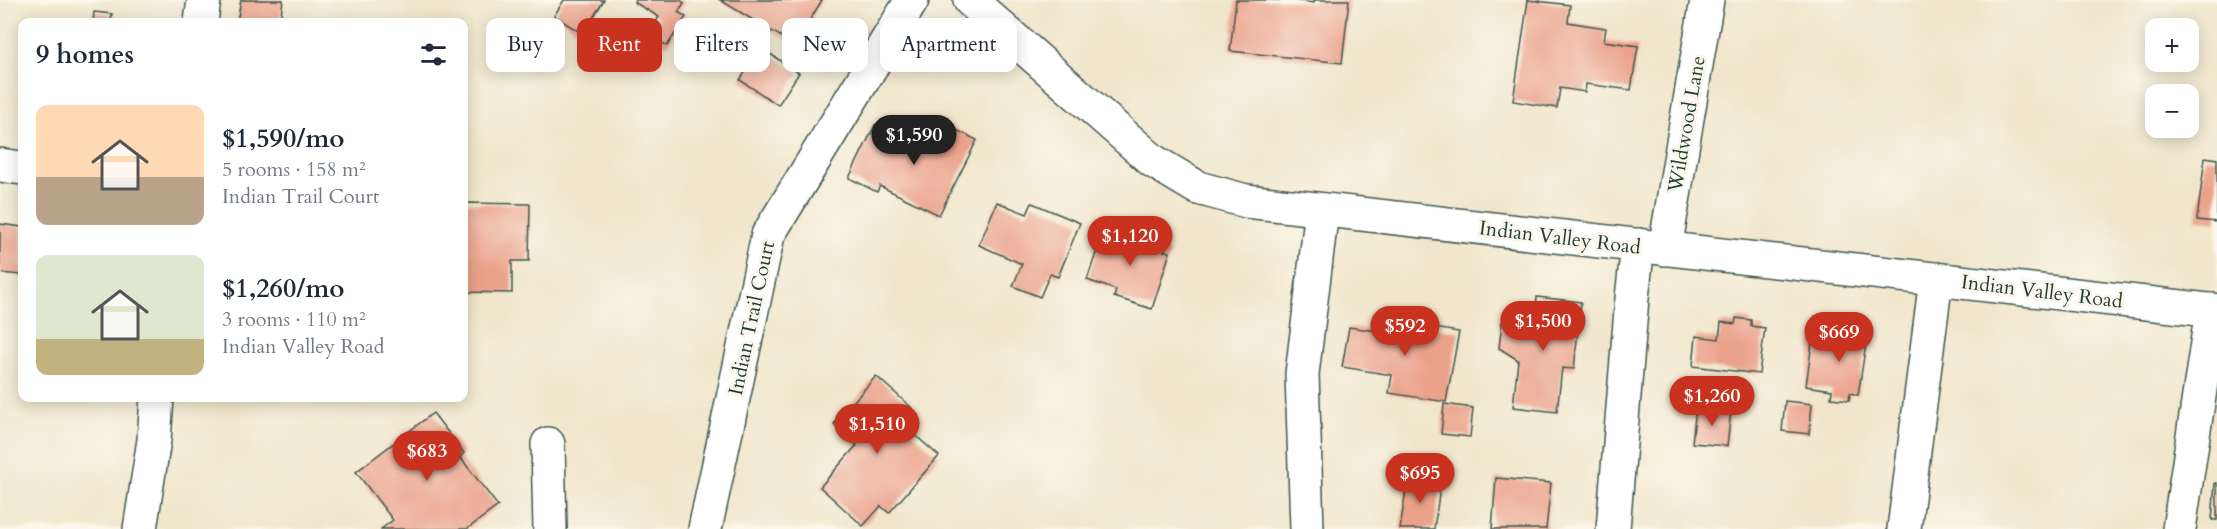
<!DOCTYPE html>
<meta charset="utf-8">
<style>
body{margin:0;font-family:Cardo,serif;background:#f6f6f7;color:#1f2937;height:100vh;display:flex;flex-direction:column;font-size:22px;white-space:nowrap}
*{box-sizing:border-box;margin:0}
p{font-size:20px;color:#747a83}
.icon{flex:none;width:33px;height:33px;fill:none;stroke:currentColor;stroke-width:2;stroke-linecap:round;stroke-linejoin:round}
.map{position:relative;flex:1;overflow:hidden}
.drawer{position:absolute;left:18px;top:18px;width:450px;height:384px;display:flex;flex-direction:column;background:#fff;border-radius:12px;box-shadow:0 3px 15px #0003}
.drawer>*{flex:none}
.hud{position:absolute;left:486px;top:18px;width:570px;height:54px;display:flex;gap:12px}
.buttons{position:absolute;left:2145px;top:18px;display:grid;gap:12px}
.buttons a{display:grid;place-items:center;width:54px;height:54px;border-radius:12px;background:#fff;box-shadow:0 3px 15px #0003;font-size:30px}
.price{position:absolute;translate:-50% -51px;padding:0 14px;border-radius:21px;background:#c8321e;color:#fff;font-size:20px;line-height:39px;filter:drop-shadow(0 2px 3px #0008)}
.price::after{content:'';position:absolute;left:50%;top:36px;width:18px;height:14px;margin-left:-9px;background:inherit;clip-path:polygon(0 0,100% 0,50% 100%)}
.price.on{background:#222;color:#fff}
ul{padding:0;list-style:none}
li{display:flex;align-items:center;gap:18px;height:150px;padding:0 18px}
li span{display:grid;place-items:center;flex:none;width:168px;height:120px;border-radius:12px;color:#555}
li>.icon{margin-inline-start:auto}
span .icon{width:72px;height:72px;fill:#fffc;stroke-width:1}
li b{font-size:26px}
h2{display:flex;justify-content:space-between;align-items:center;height:72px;padding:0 18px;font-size:26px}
.tag{padding:0 21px;border-radius:12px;background:#fff;box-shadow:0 3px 15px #0003;font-size:21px;line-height:54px}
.tag.on{background:#c8321e;color:#fff}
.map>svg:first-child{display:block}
</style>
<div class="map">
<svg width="2217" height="529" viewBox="0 0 2217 529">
<rect width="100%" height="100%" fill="#fbf7ec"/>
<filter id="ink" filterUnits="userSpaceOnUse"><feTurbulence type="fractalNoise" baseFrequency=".0167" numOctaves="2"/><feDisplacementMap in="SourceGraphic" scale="12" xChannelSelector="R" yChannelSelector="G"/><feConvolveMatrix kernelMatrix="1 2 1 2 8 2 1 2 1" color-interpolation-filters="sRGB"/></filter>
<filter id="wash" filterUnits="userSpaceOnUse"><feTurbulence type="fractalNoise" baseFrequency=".008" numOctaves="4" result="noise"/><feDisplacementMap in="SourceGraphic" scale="24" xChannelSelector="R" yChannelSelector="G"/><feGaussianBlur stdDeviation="1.35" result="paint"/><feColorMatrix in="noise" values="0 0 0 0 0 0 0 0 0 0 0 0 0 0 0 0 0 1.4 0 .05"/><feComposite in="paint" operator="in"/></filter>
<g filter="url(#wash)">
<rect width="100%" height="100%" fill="#f1e6cb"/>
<g id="blocks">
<!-- building -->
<g fill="#eba28b">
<polygon points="241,0 283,0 280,22 237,22"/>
<polygon points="564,0 604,0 583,34 554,16"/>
<polygon points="635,0 680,0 684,3 678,12 686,17 667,46 648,34 659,17 634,2"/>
<polygon points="720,0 822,0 795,45"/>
<polygon points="1236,0 1291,0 1314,3 1314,0 1349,0 1342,63 1230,51"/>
<polygon points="1528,0 1570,5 1568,22 1606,28 1604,41 1638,46 1631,90 1586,84 1585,92 1560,88 1557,108 1513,101"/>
<polygon points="94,12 112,14 111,22 93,22"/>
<polygon points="761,48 799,73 778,105 740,80"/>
<polygon points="942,123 977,140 939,215 880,186 877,192 849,178 875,125 927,151"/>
<polygon points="2205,157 2217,159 2217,222 2197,220"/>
<polygon points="997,202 1027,214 1032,203 1080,223 1058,277 1050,274 1040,297 1013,286 1022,264 979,245"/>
<polygon points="464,203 530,204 529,261 512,261 512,293 464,292"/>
<polygon points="0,224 22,227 22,275 0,273"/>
<polygon points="1104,229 1137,240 1138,236 1167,245 1164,251 1170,252 1152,309 1114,297 1116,290 1087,280"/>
<polygon points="1537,297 1581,302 1574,369 1562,368 1557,412 1513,407 1518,360 1499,348 1502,322 1534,325"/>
<polygon points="1736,318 1751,320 1751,326 1765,328 1759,374 1693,366 1696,336 1719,339 1721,322 1735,324"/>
<polygon points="1380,319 1459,332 1446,402 1389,393 1392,375 1342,367 1349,327 1377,331"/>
<polygon points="1835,326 1868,331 1858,395 1850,393 1849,400 1831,398 1832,390 1806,386 1812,342 1832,345"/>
<polygon points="876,376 911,407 899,421 939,456 889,513 881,506 863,526 820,487 857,445 834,424"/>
<polygon points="1785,401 1812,404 1809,434 1782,431"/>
<polygon points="1444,404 1473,408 1470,437 1441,434"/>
<polygon points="1696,408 1731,411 1727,446 1692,443"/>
<polygon points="433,413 464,453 460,457 498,506 467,529 381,529 393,520 356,472"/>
<polygon points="1408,476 1441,481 1434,529 1400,529"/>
<polygon points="1496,478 1551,483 1546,529 1492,529"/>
<polygon points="2215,483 2217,483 2217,520 2212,520"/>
</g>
</g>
</g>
<g filter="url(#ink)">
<use href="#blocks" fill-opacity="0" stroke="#3e564b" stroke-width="1.5"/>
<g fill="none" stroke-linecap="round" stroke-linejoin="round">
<defs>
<g id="minor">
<polyline points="970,0 1153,161 1198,188 1246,201 2217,311"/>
<polyline points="201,22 204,0"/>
<polyline points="0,165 22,168"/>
<polyline points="1665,249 1707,0"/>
<polyline points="548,444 550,529"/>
<polyline points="140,529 154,440 157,398"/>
<polyline points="705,529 768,235 912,0"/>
<polyline points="1307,529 1302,374 1322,210"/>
<polyline points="1613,529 1632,298 1638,245"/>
<polyline points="1904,529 1936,279"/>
<polyline points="2179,529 2212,310"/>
</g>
</defs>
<!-- minor casing -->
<use href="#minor" stroke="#3e564b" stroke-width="36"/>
<!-- minor -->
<use href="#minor" stroke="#fff" stroke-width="33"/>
</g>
</g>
<g text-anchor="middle" stroke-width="6" stroke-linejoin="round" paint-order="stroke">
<!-- street labels -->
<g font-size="20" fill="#1f3d34" stroke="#fbf7ec">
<text transform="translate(1686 124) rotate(-80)" y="7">Wildwood Lane</text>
<text transform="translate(1560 237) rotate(7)" y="7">Indian Valley Road</text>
<text transform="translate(2042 291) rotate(7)" y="7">Indian Valley Road</text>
<text transform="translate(751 318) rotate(-78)" y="7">Indian Trail Court</text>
</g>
</g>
</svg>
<div class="buttons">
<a>+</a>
<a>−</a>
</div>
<b class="price on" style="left:914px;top:166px">$1,590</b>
<b class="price" style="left:1130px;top:267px">$1,120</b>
<b class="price" style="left:1543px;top:352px">$1,500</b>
<b class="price" style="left:1405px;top:357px">$592</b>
<b class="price" style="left:1839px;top:363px">$669</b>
<b class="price" style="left:1712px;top:427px">$1,260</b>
<b class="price" style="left:877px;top:455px">$1,510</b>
<b class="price" style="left:427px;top:482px">$683</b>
<b class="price" style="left:1420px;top:504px">$695</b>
<div class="hud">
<a class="tag">Buy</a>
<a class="tag on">Rent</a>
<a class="tag">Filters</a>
<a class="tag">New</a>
<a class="tag">Apartment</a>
</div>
<section class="drawer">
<h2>9 homes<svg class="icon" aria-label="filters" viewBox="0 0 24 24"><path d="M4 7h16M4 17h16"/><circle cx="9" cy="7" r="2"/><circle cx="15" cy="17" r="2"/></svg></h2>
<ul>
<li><span style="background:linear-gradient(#ffd9b3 60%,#b9a48a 0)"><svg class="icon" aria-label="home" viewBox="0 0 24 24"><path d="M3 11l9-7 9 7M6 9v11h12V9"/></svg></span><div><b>$1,590/mo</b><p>5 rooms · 158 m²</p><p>Indian Trail Court</p></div></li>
<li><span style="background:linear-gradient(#dfe7d0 70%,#c2b280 0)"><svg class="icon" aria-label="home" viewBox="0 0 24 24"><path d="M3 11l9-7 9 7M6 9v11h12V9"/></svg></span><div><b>$1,260/mo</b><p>3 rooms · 110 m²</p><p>Indian Valley Road</p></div></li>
</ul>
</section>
</div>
